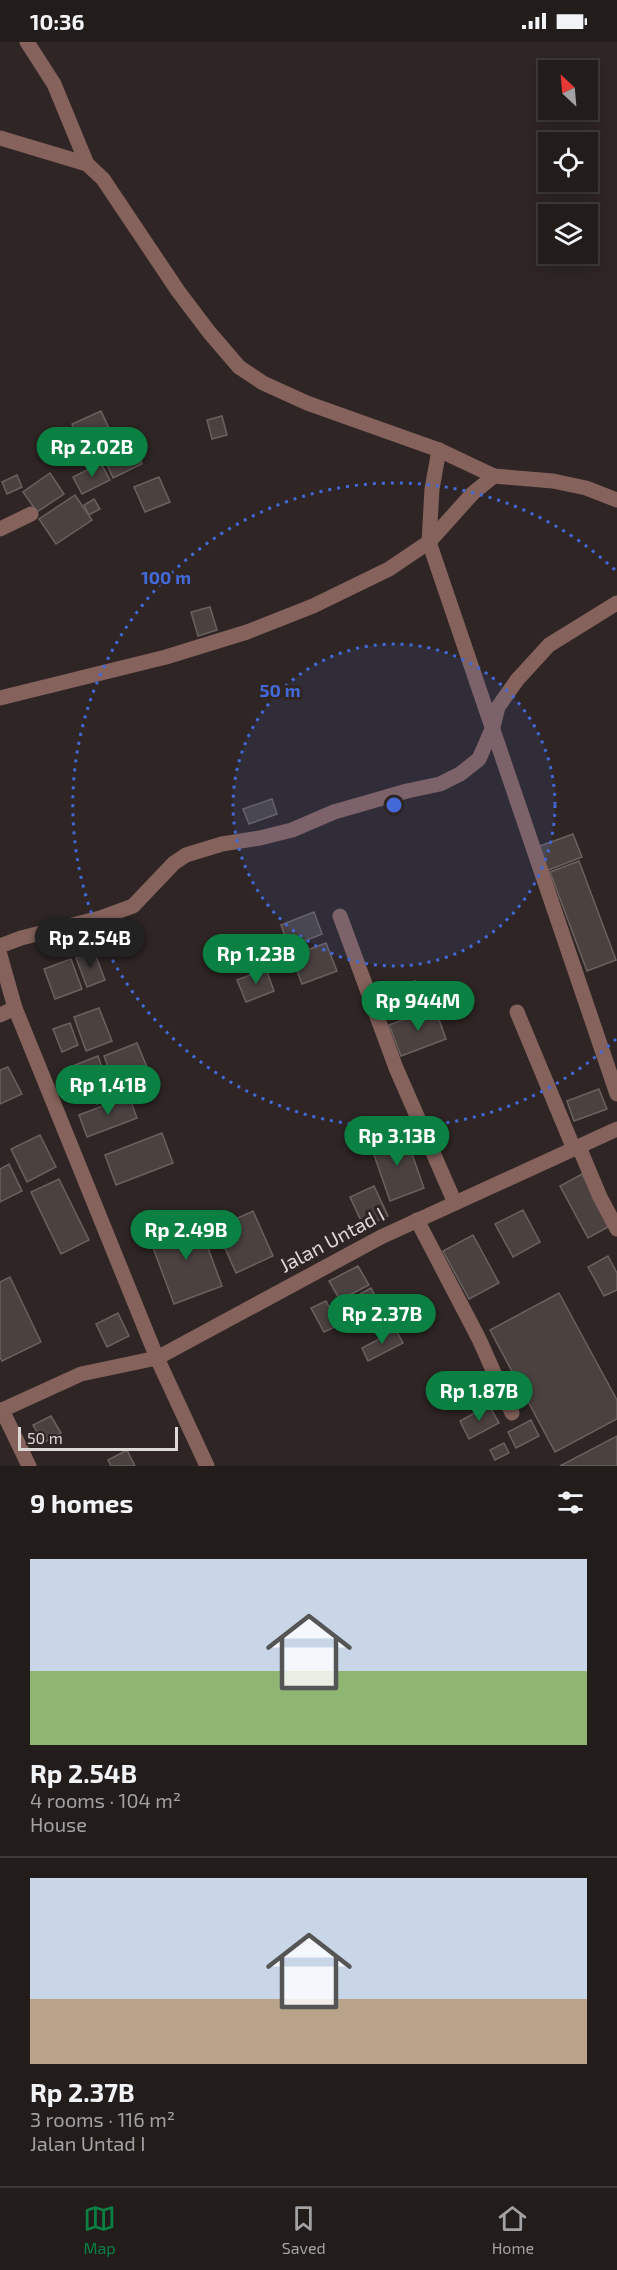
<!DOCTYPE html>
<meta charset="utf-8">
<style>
body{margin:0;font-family:"Exo 2",sans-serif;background:#2e2928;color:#f1f3f6;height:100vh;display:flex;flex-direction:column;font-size:22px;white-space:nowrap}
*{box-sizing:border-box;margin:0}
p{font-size:20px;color:#a2a1a3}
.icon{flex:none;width:33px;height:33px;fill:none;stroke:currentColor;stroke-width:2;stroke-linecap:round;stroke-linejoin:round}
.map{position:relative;height:1424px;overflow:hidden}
.sheet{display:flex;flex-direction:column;background:#221c1b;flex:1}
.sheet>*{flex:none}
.needle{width:39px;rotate:334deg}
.tools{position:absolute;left:538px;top:18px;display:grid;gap:12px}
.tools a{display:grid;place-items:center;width:60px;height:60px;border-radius:0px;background:#221c1b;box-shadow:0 3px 15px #0003,0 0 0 2px #3f3a3a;font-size:30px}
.scale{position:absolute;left:18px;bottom:15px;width:160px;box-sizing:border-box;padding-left:6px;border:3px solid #ddd7d6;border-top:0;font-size:16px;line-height:21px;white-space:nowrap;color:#ddd7d6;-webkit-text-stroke:4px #2e2524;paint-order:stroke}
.price{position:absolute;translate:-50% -51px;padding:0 14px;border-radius:21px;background:#0b8043;color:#fff;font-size:20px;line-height:39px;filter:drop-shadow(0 2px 3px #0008)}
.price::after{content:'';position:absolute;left:50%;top:36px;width:18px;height:14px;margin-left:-9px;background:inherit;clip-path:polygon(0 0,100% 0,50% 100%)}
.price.active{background:#222;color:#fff}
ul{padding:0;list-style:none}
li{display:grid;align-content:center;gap:12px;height:318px;padding:0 30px}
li+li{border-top:2px solid #3f3a3a}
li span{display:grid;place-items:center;height:186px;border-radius:0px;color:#555}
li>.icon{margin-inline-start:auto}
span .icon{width:108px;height:108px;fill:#fffc;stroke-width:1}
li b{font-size:26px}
h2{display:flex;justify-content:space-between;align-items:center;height:72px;padding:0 30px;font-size:26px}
.status{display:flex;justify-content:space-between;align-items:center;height:42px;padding:0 30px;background:#221c1b;direction:ltr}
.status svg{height:16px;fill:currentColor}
.dock{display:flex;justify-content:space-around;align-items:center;height:84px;border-top:2px solid #3f3a3a;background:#221c1b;font-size:16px;color:#a2a1a3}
.dock a{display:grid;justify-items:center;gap:3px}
.dock .active{color:#0b8043}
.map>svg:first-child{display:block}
</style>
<div class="status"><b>10:36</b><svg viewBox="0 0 49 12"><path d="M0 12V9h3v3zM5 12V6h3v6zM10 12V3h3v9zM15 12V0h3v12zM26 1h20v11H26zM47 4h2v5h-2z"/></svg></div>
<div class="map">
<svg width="617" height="1424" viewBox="0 0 617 1424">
<rect width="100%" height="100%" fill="#2e2524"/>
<!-- building -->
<g fill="#4b4240" stroke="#6b615f" stroke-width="1.5">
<polygon points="101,369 114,397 85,410 72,382"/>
<polygon points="222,374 227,393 212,397 207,378"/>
<polygon points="133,402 142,422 113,436 104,416"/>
<polygon points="101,421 110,438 82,452 73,435"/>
<polygon points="50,431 64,452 37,470 23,450"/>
<polygon points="17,433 22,445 7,452 2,440"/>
<polygon points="159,435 170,460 145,470 134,445"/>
<polygon points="75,453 92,478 56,502 39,477"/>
<polygon points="94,457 100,467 89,473 84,463"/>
<polygon points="210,565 217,588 198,594 191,570"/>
<polygon points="272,757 277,772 249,782 243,767"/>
<polygon points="573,792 582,815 546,829 537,805"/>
<polygon points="579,819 616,918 587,929 550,830"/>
<polygon points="314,870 322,892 289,905 281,883"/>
<polygon points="326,901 337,929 302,942 291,914"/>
<polygon points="94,909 105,938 87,945 76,916"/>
<polygon points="71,917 82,947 55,957 44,927"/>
<polygon points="266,927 274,949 246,960 237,938"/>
<polygon points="415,939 422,959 391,970 383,951"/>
<polygon points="99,966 112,999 86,1009 74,975"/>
<polygon points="435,966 446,997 401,1014 389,983"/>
<polygon points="70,981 78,1003 62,1010 53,987"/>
<polygon points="137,1001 147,1025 113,1038 104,1014"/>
<polygon points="98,1014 106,1036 73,1048 65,1027"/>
<polygon points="8,1025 22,1052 0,1062 0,1028"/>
<polygon points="112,1041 117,1055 97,1062 92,1048"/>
<polygon points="599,1047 607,1067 574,1079 567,1059"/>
<polygon points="129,1054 137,1076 87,1095 79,1073"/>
<polygon points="162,1091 173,1121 116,1143 105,1113"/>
<polygon points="405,1092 424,1146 390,1159 371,1104"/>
<polygon points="40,1093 56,1125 27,1140 11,1107"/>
<polygon points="9,1122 22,1149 0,1160 0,1127"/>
<polygon points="582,1132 610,1184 588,1196 560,1144"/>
<polygon points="59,1137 89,1198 61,1212 31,1150"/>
<polygon points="374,1144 388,1174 364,1185 350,1155"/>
<polygon points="523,1168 540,1200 513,1215 495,1182"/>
<polygon points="253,1169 273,1214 236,1231 216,1186"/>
<polygon points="197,1176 222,1244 174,1262 149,1195"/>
<polygon points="473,1193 499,1241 469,1257 443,1209"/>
<polygon points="608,1214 617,1231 617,1248 604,1254 588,1225"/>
<polygon points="358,1224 369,1243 340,1258 329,1239"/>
<polygon points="10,1235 41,1300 2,1319 0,1315 0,1240"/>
<polygon points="371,1246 388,1278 366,1290 349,1258"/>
<polygon points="559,1251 617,1358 617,1377 555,1410 490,1288"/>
<polygon points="326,1259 339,1283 324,1290 311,1266"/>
<polygon points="118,1271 129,1294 107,1305 96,1282"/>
<polygon points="396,1288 403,1301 368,1319 362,1306"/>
<polygon points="489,1363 499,1381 469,1397 460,1379"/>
<polygon points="51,1374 61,1391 43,1401 33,1383"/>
<polygon points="531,1378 539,1394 516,1406 508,1390"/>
<polygon points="617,1394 617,1424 560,1424"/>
<polygon points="504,1401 509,1411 495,1418 490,1408"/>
<polygon points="127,1408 135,1424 111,1424 108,1418"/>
</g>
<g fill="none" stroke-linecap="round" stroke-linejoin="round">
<!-- minor -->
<g stroke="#85625c" stroke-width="15">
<polyline points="27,0 54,42 87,122"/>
<polyline points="0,96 87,122 103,137 178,249 209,290 239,325 263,341 307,361 439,408 494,434 553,439 586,446 617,458"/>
<polyline points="439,408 432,447 429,500 617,1052"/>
<polyline points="0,487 31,472"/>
<polyline points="0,656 166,615 247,590 313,564 389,527 429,500 473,451 494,434"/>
<polyline points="340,874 396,1026 455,1161"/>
<polyline points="0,904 21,896 100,876 133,864 174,821 186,813 222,802 260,796 292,788 334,770 407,749 440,742 460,732 479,717 493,685 498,665 517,638 549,603 617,561"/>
<polyline points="0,913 15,966 157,1316 207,1424"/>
<polyline points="517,970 574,1107"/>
<polyline points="0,973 15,966"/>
<polyline points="579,1105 600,1155 617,1187"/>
<polyline points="417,1178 479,1297 512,1371"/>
<polyline points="2,1368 29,1424"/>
<polyline points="0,1369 81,1332 157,1316 381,1195 617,1087"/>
</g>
</g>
<!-- distance rings -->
<circle cx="394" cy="763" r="161" fill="#4369d8" fill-opacity=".12"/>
<g fill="none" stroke="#4369d8" stroke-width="3" stroke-dasharray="3 6">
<circle cx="394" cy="763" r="161"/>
<path d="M616 997A322 322 0 1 1 616 529"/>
</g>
<g text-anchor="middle" stroke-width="6" stroke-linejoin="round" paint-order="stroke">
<!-- street labels -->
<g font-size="20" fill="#ddd7d6" stroke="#2e2524">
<text transform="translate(332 1198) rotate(-28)" y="7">Jalan Untad I</text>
</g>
</g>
<circle cx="394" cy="763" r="9" fill="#4369d8" stroke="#2e2524" stroke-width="3"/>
<g font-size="18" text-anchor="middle" font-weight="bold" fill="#4369d8" stroke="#2e2524" stroke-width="6" stroke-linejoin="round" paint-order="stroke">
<text x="166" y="542">100 m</text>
<text x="280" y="655">50 m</text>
</g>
</svg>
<div class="tools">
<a><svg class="needle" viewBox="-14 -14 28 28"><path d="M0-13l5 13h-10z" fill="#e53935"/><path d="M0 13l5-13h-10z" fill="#a2a1a3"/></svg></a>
<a><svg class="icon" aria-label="locate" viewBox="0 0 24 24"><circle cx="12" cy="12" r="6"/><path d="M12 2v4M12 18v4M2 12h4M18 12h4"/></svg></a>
<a><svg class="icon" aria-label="layers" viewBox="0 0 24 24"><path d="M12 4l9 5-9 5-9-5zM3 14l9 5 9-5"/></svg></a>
</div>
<div class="scale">50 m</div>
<b class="price" style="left:92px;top:436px">Rp 2.02B</b>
<b class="price active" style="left:90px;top:927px">Rp 2.54B</b>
<b class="price" style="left:256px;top:943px">Rp 1.23B</b>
<b class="price" style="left:418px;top:990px">Rp 944M</b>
<b class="price" style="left:108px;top:1074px">Rp 1.41B</b>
<b class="price" style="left:397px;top:1125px">Rp 3.13B</b>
<b class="price" style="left:186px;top:1219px">Rp 2.49B</b>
<b class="price" style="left:382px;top:1303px">Rp 2.37B</b>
<b class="price" style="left:479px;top:1380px">Rp 1.87B</b>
</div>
<section class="sheet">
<h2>9 homes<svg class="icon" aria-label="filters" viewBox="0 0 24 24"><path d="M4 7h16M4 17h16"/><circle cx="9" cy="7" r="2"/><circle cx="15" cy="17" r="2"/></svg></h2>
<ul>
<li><span style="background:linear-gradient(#c9d6e8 60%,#8fb573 0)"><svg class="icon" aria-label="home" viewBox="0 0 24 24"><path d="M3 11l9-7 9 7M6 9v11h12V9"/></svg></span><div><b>Rp 2.54B</b><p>4 rooms · 104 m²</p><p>House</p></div></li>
<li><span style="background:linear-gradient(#c9d6e8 65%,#b9a48a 0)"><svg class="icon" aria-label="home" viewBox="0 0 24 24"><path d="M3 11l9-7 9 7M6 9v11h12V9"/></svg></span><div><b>Rp 2.37B</b><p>3 rooms · 116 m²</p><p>Jalan Untad I</p></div></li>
</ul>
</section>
<nav class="dock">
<a class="active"><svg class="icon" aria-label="map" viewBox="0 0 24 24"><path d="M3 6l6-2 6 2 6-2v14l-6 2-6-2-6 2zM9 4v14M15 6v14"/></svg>Map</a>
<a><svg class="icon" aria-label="saved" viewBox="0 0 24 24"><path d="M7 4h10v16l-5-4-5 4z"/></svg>Saved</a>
<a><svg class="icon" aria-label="home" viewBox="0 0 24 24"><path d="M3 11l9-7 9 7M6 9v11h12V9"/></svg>Home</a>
</nav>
